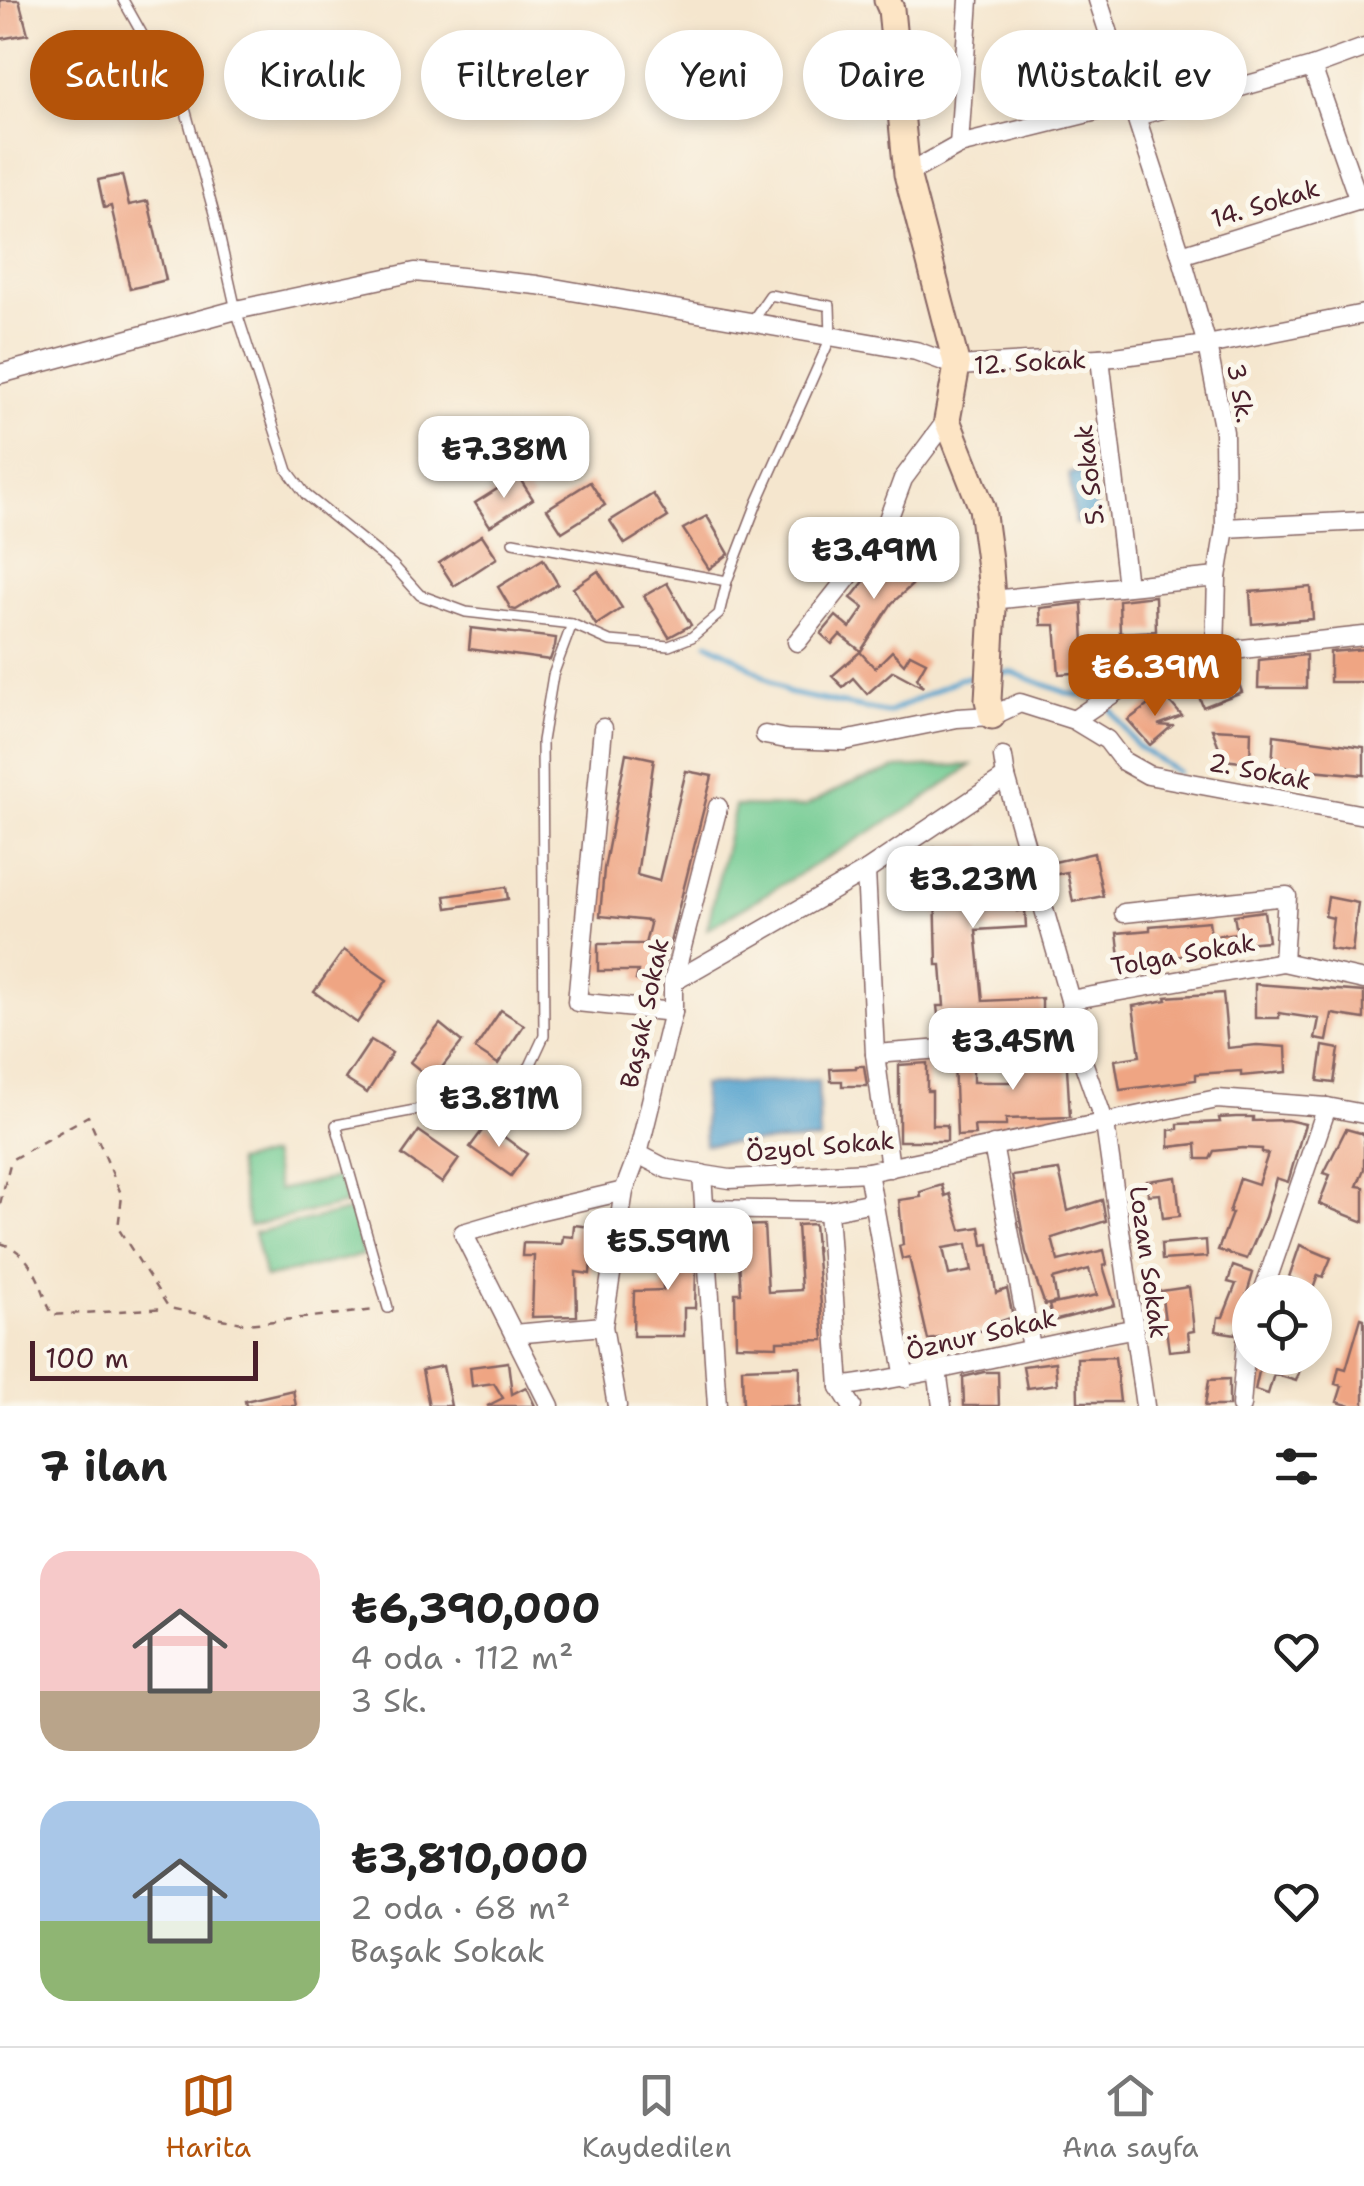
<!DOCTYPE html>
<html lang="tr">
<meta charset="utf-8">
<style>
body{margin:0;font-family:"Shantell Sans",sans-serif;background:#f6f6f6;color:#222;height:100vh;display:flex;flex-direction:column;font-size:38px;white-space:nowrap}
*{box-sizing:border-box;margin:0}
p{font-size:32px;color:#767676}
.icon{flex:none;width:55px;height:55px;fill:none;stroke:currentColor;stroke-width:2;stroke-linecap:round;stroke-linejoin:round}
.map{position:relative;height:1406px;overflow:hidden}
.sheet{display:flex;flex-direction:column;background:#fff;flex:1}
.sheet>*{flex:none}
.guide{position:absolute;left:30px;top:30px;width:1305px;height:90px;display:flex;gap:20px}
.fabs{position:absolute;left:1232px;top:1275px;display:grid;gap:20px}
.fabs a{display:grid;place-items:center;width:100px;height:100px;border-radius:50%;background:#fff;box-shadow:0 5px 15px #0003;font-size:50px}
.scale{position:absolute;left:30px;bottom:25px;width:228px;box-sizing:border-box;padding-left:10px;border:5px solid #4a1f2b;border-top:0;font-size:28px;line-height:35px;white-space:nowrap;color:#4a1f2b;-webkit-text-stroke:8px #fbf7ec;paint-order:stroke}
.price{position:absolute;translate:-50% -85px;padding:0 22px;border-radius:20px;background:#fff;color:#222;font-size:32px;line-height:65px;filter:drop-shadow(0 2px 5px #0008)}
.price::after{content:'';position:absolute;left:50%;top:60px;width:30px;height:22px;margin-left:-15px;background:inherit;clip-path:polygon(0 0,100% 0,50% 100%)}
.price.on{background:#b45309;color:#fff}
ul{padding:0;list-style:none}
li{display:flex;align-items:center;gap:30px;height:250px;padding:0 40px}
li span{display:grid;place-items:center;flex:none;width:280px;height:200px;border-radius:30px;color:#555}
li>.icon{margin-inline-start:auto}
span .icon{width:120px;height:120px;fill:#fffc;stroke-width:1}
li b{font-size:42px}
h2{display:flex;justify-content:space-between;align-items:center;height:120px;padding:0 40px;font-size:42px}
.tag{padding:0 35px;border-radius:45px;background:#fff;box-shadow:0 5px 15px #0003;font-size:35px;line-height:90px}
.tag.on{background:#b45309;color:#fff}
.tab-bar{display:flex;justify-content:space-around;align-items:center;height:140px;border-top:2px solid #e0e0e0;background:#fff;font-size:28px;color:#767676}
.tab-bar a{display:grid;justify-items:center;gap:5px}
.tab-bar .on{color:#b45309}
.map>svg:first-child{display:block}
</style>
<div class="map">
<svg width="1364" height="1406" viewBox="0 0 1364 1406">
<rect width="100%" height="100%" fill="#fbf7ec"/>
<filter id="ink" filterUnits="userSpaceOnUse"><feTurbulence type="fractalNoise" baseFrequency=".01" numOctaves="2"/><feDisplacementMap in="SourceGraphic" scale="20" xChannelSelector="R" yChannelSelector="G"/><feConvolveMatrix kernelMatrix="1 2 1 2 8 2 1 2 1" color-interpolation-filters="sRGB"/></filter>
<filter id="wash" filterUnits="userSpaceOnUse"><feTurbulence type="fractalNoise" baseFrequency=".0048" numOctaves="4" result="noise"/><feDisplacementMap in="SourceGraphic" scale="40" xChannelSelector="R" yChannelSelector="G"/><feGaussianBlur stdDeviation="2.25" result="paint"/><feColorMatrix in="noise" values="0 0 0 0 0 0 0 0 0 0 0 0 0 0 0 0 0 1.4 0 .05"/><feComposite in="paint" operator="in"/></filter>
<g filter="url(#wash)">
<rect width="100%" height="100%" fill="#f5e6ce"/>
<!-- green -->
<g fill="#70ca91" stroke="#5d745e" stroke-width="2.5">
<polygon points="972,765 917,804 707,929 735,806 804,807 849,784 897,768"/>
<polygon points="271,1155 278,1190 340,1177 346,1204 249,1226 236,1162"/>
<polygon points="353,1210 363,1255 265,1278 254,1233"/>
</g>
<!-- water -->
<g fill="#54a3ce" stroke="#4f617c" stroke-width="2.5">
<polygon points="1091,471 1098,522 1075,524 1069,473"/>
<polygon points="818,1080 820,1140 705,1145 702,1085"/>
</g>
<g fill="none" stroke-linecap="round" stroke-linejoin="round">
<!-- stream -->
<g stroke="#54a3ce" stroke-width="5">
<polyline points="708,643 737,658 788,693 888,713 959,679 980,675"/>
<polyline points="996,673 1011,672 1070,694 1096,697"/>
<polyline points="1108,705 1137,746 1178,772"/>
</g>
</g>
<g id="blocks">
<!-- building -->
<g fill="#efa583" fill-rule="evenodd">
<polygon points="0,0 19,0 28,34 0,39"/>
<polygon points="122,175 129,205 148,201 166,280 130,289 111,206 104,208 98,180"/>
<polygon points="518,476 533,499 490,526 475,503"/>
<polygon points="590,482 605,505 562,532 547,509"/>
<polygon points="653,494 668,517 625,544 610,521"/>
<polygon points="707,516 729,554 709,569 683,529"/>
<polygon points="482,535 497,558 454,586 439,563"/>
<polygon points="911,552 924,564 909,581 912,585 892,603 861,651 840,635 832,644 821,634 836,616 850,628 864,608 851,598 876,566 888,576"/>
<polygon points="543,559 558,584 516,610 511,609 498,587"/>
<polygon points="598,571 622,608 596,625 573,588"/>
<polygon points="667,583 691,625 669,637 644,596"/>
<polygon points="1311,587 1313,619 1252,624 1250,592"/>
<polygon points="1155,596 1156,631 1120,633 1119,600"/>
<polygon points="1082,603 1084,643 1102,642 1104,671 1059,674 1055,625 1041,625 1040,608"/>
<polygon points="471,628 556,638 555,646 550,660 469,649"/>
<polygon points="1364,649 1364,682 1330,682 1330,652"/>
<polygon points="892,651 904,664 910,654 926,662 917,678 923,687 893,671 867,694 853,678 843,687 832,676 860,652 875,668"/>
<polygon points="1306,655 1306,688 1258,688 1259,660"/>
<polygon points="1231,663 1242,692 1203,707 1190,673"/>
<polygon points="1163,694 1182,716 1158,725 1172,726 1150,745 1128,720"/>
<polygon points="1212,729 1251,731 1250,763 1224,760"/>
<polygon points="1274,735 1364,747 1364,775 1272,766"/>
<polygon points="626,753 654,759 637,875 659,881 686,771 712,776 659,986 636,980 638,971 598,971 598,944 645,944 650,924 649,921 600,916 604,869"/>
<polygon points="983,846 983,852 1009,851 1009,882 1016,882 1017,911 1025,910 1026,927 976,930 983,1001 1042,998 1042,1017 990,1017 990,1022 949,1026 948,1022 939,1023 937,1006 944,1006 941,965 937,965 934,848"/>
<polygon points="1094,853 1103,896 1073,902 1067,872 1053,875 1050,863"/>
<polygon points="506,887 508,899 447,908 445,896"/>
<polygon points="1328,897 1358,903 1352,952 1329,949 1333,918 1325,916"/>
<polygon points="1264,911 1268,941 1244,943 1245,948 1228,950 1228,948 1121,966 1117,933 1150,930 1150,926 1209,921 1211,936 1237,933 1234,915"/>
<polygon points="344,950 387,980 357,1023 314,992"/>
<polygon points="1255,984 1364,992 1364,1019 1332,1014 1327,1041 1315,1039 1319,1019 1279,1013 1279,1018 1255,1018"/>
<polygon points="1223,993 1228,1048 1257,1045 1286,1047 1287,1072 1241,1076 1241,1071 1196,1074 1196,1080 1120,1090 1115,1060 1140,1056 1133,1006 1167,1000 1166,997"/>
<polygon points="501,1010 524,1025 498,1064 475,1049"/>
<polygon points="440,1024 462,1042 432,1080 410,1062"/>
<polygon points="371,1040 392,1053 367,1093 345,1079"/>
<polygon points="1323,1046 1339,1049 1334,1083 1318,1081"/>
<polygon points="1066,1052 1070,1117 1006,1119 1006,1126 974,1126 975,1135 957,1136 954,1061 973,1059 973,1082 1011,1082 1011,1056"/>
<polygon points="927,1063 927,1091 932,1091 932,1125 947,1125 947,1141 899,1141 899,1065"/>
<polygon points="856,1066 864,1066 867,1086 842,1086 842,1081 831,1081 830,1069 856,1068"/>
<polygon points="1236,1117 1253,1117 1253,1121 1287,1120 1305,1124 1288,1182 1276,1178 1265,1217 1247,1259 1218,1250 1232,1213 1229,1213 1240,1178 1258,1184 1268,1154 1262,1153 1262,1149 1243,1148 1214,1151 1210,1159 1197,1159 1196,1144 1169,1147 1169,1130 1178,1129 1178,1124 1220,1122 1219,1118"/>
<polygon points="487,1124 527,1154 511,1176 470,1147"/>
<polygon points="1346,1129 1364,1134 1364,1169 1357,1186 1364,1187 1364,1222 1319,1204 1330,1175 1324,1173"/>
<polygon points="419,1131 459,1159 442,1183 402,1155"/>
<polygon points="1059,1170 1068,1211 1102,1200 1106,1221 1052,1238 1058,1261 1104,1250 1107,1265 1103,1266 1115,1305 1053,1321 1049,1305 1097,1295 1089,1269 1053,1279 1057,1302 1045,1305 1026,1252 1012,1176"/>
<polygon points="1176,1177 1180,1216 1163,1218 1160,1194 1148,1195 1147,1181"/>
<path d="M 942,1185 L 945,1196 L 950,1194 L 961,1230 L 980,1227 L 983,1245 L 989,1244 L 996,1293 L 1007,1289 L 1013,1317 L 984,1327 L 985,1330 L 928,1340 L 909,1257 L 902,1259 L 899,1246 L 903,1245 L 899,1200 L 921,1197 L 920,1192 ZM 967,1244 L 972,1271 L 949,1275 L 943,1248 Z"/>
<polygon points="814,1224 824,1340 777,1341 777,1346 736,1345 735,1293 741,1293 737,1226 764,1225 768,1292 801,1290 797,1225"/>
<polygon points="574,1225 600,1228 598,1243 602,1243 600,1261 591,1260 590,1274 576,1272 577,1316 532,1317 534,1256 522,1256 523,1243 562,1244 563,1236 573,1237"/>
<polygon points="682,1237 694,1239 696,1270 695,1308 684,1308 684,1336 633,1336 634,1291 663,1290 662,1238"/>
<polygon points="1206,1240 1207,1257 1162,1260 1161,1244"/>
<polygon points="1300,1245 1331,1258 1323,1277 1318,1275 1313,1289 1289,1277"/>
<polygon points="1233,1266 1253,1273 1239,1320 1242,1320 1236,1334 1216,1331 1218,1317 1223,1317 1236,1284 1228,1282"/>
<polygon points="1189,1287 1194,1331 1188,1332 1190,1349 1169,1351 1161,1291"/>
<polygon points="1361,1318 1364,1319 1364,1406 1351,1406 1337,1402 1342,1386 1335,1384 1339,1367 1346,1369"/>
<polygon points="1115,1357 1120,1402 1078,1402 1077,1358"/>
<polygon points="1262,1358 1296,1358 1294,1364 1301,1367 1296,1381 1274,1374 1268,1394 1255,1390"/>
<polygon points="508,1362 512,1394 526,1387 535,1406 487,1406 503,1398 494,1383 472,1386 470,1367"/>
<polygon points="1055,1362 1057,1384 1027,1388 1023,1366"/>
<polygon points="443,1366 451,1406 429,1406 422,1370"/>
<polygon points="800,1366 799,1406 743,1406 742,1368"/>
<polygon points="984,1372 998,1372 999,1406 964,1406 963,1377"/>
<polygon points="1229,1379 1229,1406 1205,1406 1209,1380"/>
<polygon points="293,1390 296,1406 246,1406 245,1401"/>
</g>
</g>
</g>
<g filter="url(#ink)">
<use href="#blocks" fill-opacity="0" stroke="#866564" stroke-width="2.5"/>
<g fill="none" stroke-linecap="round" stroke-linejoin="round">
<defs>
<g id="lane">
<polyline points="123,0 186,112 215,217 236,310 288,471 306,495 393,565 420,595 466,612 572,624"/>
<polyline points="513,542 727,581"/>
<polyline points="388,1308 336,1125 452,1103 511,1087 530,1066 544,1036 542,741 553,675 572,624 610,641 669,646 692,637 719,614 727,581 757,503 831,337 830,306 770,295 752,321"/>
</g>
<g id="street">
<polyline points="1098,0 1181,255 1207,345 1224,432 1225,528 1217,577 1215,652"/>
<polyline points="1312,67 1359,201"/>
<polyline points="1137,116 1312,67 1364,48"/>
<polyline points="959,145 969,0"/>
<polyline points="907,174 959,145 1133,102"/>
<polyline points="1181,255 1364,199"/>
<polyline points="1100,358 1127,586"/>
<polyline points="0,374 236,310 415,272 537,285 916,351 957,366 1115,357 1207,345 1364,314"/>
<polyline points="1225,528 1364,521"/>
<polyline points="992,600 1217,577"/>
<polyline points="797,642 883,533 903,479 947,420"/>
<polyline points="1074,720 1167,657 1364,636"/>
<polyline points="603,728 577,1002 673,1012"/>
<polyline points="765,735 786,739 844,741 957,718 992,716 1020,703 1074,720 1107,740 1123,761 1148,775 1364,815"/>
<polyline points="1003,757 1006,777 1070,1000 1075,1039 1105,1124 1145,1406"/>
<polyline points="866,871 875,1054 890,1168"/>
<polyline points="1124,913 1287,896 1283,962"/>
<polyline points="673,982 866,871 1006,777"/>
<polyline points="1070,1000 1283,962 1364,980"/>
<polyline points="875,1054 1075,1039"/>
<polyline points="993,1145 1031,1347"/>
<polyline points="638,1154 667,1169 730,1179 868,1172 1217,1099 1327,1107 1364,1114"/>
<polyline points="868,1172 905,1378"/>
<polyline points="702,1174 717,1406"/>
<polyline points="704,1209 828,1211 873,1202"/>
<polyline points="828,1211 840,1387 852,1406"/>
<polyline points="1263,1292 1327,1107"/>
<polyline points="514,1334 603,1326"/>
<polyline points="937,1370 942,1406"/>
<path d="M 840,1387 C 939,1373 1034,1346 1132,1329"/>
<polyline points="550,1406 463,1233 538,1211 624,1191"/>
<polyline points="617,1406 603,1326 624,1191 638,1154 673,1012 673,982 718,807"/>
<polyline points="1241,1406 1246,1342 1250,1330"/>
</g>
<polyline id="secondary" points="887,0 891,9 907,174 957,366 947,420 982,508 989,560 993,609 988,700 992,716"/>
</defs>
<!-- lane casing -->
<use href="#lane" stroke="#866564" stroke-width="12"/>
<!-- street casing -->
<use href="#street" stroke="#866564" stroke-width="21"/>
<!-- secondary casing -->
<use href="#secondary" stroke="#866564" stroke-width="29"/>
<!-- path -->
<g stroke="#866564" stroke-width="2.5" stroke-dasharray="8 8" stroke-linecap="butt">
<polyline points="0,1204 11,1160 88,1116 122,1196 118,1228 169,1308 247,1324 376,1310"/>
<path d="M 0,1243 C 33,1252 41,1287 52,1315 L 167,1308"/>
</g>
<!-- lane -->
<use href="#lane" stroke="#fff" stroke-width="9"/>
<!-- street -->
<use href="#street" stroke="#fff" stroke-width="18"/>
<!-- secondary -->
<use href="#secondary" stroke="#fde5c5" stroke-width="25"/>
</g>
</g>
<g text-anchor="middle" stroke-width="10" stroke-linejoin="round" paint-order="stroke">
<!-- street labels -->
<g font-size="25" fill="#4a1f2b" stroke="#fbf7ec">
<text transform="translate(1265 203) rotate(-17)" y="9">14. Sokak</text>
<text transform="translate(1030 362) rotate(-3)" y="9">12. Sokak</text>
<text transform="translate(1241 393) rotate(80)" y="9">3 Sk.</text>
<text transform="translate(1089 475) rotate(-97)" y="9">5. Sokak</text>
<text transform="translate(1260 771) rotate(11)" y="9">2. Sokak</text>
<text transform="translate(1183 954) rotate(-10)" y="9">Tolga Sokak</text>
<text transform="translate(644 1013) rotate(-78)" y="9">Başak Sokak</text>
<text transform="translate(820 1146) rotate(-5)" y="9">Özyol Sokak</text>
<text transform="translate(1149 1262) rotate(82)" y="9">Lozan Sokak</text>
<text transform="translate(981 1334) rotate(-13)" y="9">Öznur Sokak</text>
</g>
</g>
</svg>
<div class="fabs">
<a><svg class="icon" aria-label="locate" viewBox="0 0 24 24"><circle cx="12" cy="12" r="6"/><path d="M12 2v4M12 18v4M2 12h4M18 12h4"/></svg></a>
</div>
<div class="scale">100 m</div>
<b class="price" style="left:504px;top:501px">₺7.38M</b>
<b class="price" style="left:874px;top:602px">₺3.49M</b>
<b class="price on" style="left:1155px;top:719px">₺6.39M</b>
<b class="price" style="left:973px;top:931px">₺3.23M</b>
<b class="price" style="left:1013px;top:1093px">₺3.45M</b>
<b class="price" style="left:499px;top:1150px">₺3.81M</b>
<b class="price" style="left:668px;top:1293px">₺5.59M</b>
<div class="guide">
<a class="tag on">Satılık</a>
<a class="tag">Kiralık</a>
<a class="tag">Filtreler</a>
<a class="tag">Yeni</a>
<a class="tag">Daire</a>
<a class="tag">Müstakil ev</a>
</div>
</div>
<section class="sheet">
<h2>7 ilan<svg class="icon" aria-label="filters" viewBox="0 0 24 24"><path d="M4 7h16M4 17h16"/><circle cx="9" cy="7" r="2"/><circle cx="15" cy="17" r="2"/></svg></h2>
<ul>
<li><span style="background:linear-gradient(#f6c9c9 70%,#b9a48a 0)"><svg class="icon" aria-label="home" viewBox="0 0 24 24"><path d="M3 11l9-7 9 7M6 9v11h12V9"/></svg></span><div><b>₺6,390,000</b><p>4 oda · 112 m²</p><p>3 Sk.</p></div><svg class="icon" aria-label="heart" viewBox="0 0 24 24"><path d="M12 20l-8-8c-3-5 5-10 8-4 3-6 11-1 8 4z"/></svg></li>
<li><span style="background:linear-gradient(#a9c7e8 60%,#8fb573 0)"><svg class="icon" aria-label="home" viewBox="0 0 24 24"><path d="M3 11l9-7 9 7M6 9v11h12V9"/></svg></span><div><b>₺3,810,000</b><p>2 oda · 68 m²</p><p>Başak Sokak</p></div><svg class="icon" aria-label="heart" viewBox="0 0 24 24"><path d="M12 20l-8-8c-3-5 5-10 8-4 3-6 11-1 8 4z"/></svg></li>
</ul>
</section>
<nav class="tab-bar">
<a class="on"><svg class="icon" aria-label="map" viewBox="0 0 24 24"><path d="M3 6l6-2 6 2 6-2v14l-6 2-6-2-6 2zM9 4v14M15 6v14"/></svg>Harita</a>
<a><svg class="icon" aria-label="saved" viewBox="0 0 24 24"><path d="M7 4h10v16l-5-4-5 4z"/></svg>Kaydedilen</a>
<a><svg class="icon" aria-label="home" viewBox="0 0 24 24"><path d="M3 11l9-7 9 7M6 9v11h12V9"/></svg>Ana sayfa</a>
</nav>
